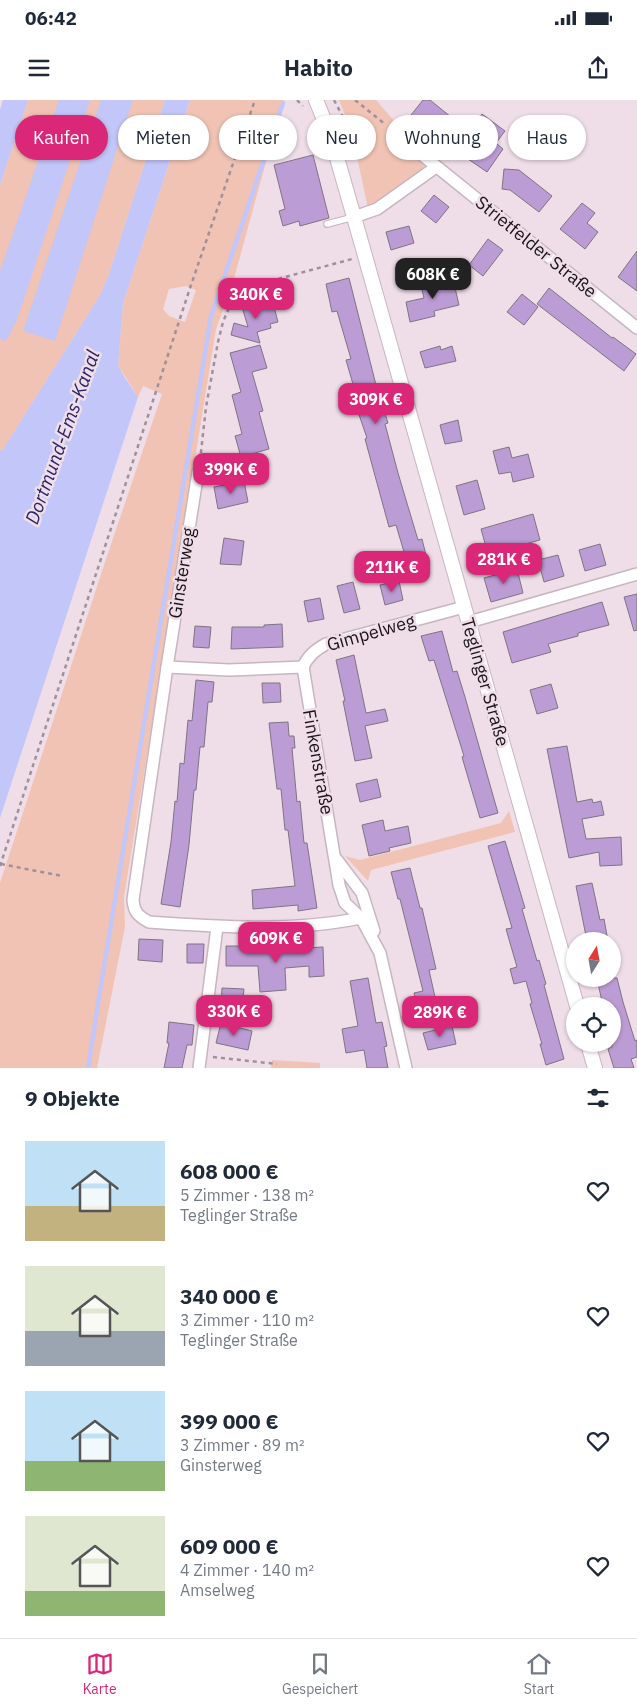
<!DOCTYPE html>
<html lang="de">
<meta charset="utf-8">
<style>
body{margin:0;font-family:"IBM Plex Sans",sans-serif;background:#f2f2f3;color:#1f2937;height:100vh;display:flex;flex-direction:column;font-size:19px;white-space:nowrap}
*{box-sizing:border-box;margin:0}
p{font-size:16px;color:#747a83}
.icon{flex:none;width:28px;height:28px;fill:none;stroke:currentColor;stroke-width:2;stroke-linecap:round;stroke-linejoin:round}
.map{position:relative;height:968px;overflow:hidden}
.sheet{display:flex;flex-direction:column;background:#fff;flex:1}
.sheet>*{flex:none}
.guide{position:absolute;left:15px;top:15px;width:608px;height:45px;display:flex;gap:10px}
.needle{width:32px;rotate:11deg}
.tools{position:absolute;left:566px;top:832px;display:grid;gap:10px}
.tools a{display:grid;place-items:center;width:55px;height:55px;border-radius:50%;background:#fff;box-shadow:0 1px 4px #0004;font-size:25px}
.price{position:absolute;translate:-50% -42px;padding:0 11px;border-radius:10px;background:#db2777;color:#fff;font-size:16px;line-height:32px;filter:drop-shadow(0 1px 2px #0008)}
.price::after{content:'';position:absolute;left:50%;top:30px;width:15px;height:11px;margin-left:-8px;background:inherit;clip-path:polygon(0 0,100% 0,50% 100%)}
.price.on{background:#222;color:#fff}
ul{padding:0;list-style:none}
li{display:flex;align-items:center;gap:15px;height:125px;padding:0 25px}
li span{display:grid;place-items:center;flex:none;width:140px;height:100px;border-radius:0px;color:#555}
li>.icon{margin-inline-start:auto}
span .icon{width:60px;height:60px;fill:#fffc;stroke-width:1}
li b{font-size:21px}
h2{display:flex;justify-content:space-between;align-items:center;height:60px;padding:0 25px;font-size:21px}
.tag{padding:0 18px;border-radius:22px;background:#fff;box-shadow:0 1px 4px #0004;font-size:18px;line-height:45px}
.tag.on{background:#db2777;color:#fff}
.status{display:flex;justify-content:space-between;align-items:center;height:35px;padding:0 25px;background:#fff;direction:ltr}
.status svg{height:14px;fill:currentColor}
header{display:flex;justify-content:space-between;align-items:center;height:65px;padding:0 25px;background:#fff;font-size:22px;font-weight:700}
.tabs{display:flex;justify-content:space-around;align-items:center;height:70px;border-top:1px solid #e0e1e3;background:#fff;font-size:14px;color:#747a83}
.tabs a{display:grid;justify-items:center;gap:2px}
.tabs .on{color:#db2777}
.map>svg:first-child{display:block}
</style>
<div class="status"><b>06:42</b><svg viewBox="0 0 49 12"><path d="M0 12V9h3v3zM5 12V6h3v6zM10 12V3h3v9zM15 12V0h3v12zM26 1h20v11H26zM47 4h2v5h-2z"/></svg></div>
<header><svg class="icon" aria-label="menu" viewBox="0 0 24 24"><path d="M4 6h16M4 12h16M4 18h16"/></svg>Habito<svg class="icon" aria-label="share" viewBox="0 0 24 24"><path d="M12 15V3M7 8l5-5 5 5M5 13v7h14v-7"/></svg></header>
<div class="map">
<svg width="637" height="968" viewBox="0 0 637 968">
<rect width="100%" height="100%" fill="#efdde8"/>
<!-- green -->
<g fill="#f0c3b4" fill-rule="evenodd">
<polygon points="28,0 165,0 108,177 99,197 3,349 0,351 0,85"/>
<path d="M 190,0 L 283,0 L 233,182 L 216,229 L 124,797 L 125,827 L 97,968 L 0,968 L 0,783 L 106,459 L 162,294 L 143,286 L 138,297 L 118,265 L 123,203 ZM 186,186 L 196,190 L 185,222 L 169,216 L 163,209 L 169,189 Z"/>
<path d="M 339,0 L 376,0 L 394,21 L 387,30 L 425,62 L 423,68 L 368,108 C 360,72 354,34 339,0 Z"/>
<polygon points="509,711 515,732 371,770 368,781 345,756 360,760 501,723"/>
<polygon points="272,960 320,963 320,968 271,968"/>
</g>
<!-- water -->
<g fill="#c2c6f8">
<polygon points="3,0 28,0 0,85 0,10"/>
<polygon points="59,0 90,0 17,220 6,241 0,239 0,171"/>
<polygon points="101,0 133,0 55,241 23,231"/>
<polygon points="165,0 190,0 123,203 118,265 125,278 138,297 0,718 0,351 3,349 99,197 108,177"/>
</g>
<g fill="none" stroke-linecap="round" stroke-linejoin="round">
<!-- stream -->
<polyline stroke="#c2c6f8" stroke-width="4.5" points="88,968 99,897 211,216 283,3"/>
</g>
<!-- building -->
<g fill="#bc9cd4" stroke="#7d7584">
<polygon points="423,0 430,0 451,17 436,35 411,15"/>
<polygon points="482,14 505,31 496,43 503,49 487,72 468,59 485,37 472,27"/>
<polygon points="313,55 329,118 300,126 299,121 283,126 279,111 285,109 274,65"/>
<polygon points="504,69 519,70 552,96 539,112 510,90 502,89"/>
<polygon points="434,95 449,107 436,123 421,111"/>
<polygon points="582,103 595,113 587,123 598,132 585,149 560,129"/>
<polygon points="409,126 414,143 391,150 386,132"/>
<polygon points="488,139 503,150 483,176 469,165"/>
<polygon points="637,151 637,191 618,177"/>
<polygon points="349,178 376,285 388,323 385,324 398,373 418,440 422,439 429,467 410,472 396,425 389,427 365,339 367,338 356,306 359,305 346,260 351,259 337,211 332,212 326,184"/>
<polygon points="453,179 459,205 434,211 435,216 410,222 406,202 424,198 421,186"/>
<polygon points="549,188 612,238 613,237 636,254 624,271 537,204"/>
<polygon points="522,194 538,207 524,225 507,212"/>
<polygon points="272,199 278,222 270,224 271,228 257,232 260,243 231,235 234,223 248,227 242,207"/>
<polygon points="260,245 267,268 252,272 263,311 259,312 269,349 241,357 235,336 242,334 232,295 241,292 230,253"/>
<polygon points="440,246 441,250 452,246 456,261 425,268 420,252"/>
<polygon points="458,320 462,341 445,344 440,325"/>
<polygon points="509,347 512,358 528,354 534,377 513,382 511,372 499,374 493,351"/>
<polygon points="477,380 485,409 464,415 456,386"/>
<polygon points="244,381 248,402 218,409 214,387"/>
<polygon points="533,414 540,440 488,454 481,429"/>
<polygon points="224,438 244,441 241,465 220,464"/>
<polygon points="600,444 606,465 585,471 579,450"/>
<polygon points="558,455 564,476 544,482 538,460"/>
<polygon points="517,469 523,493 491,502 484,478"/>
<polygon points="399,481 403,500 385,505 380,485"/>
<polygon points="353,482 360,509 344,513 337,486"/>
<polygon points="637,494 637,530 634,531 624,497"/>
<polygon points="320,498 324,519 308,522 304,501"/>
<polygon points="602,502 609,525 578,533 578,536 548,544 551,552 512,563 503,532"/>
<polygon points="282,524 283,547 231,549 232,527 264,527 264,525"/>
<polygon points="195,526 211,527 209,548 193,547"/>
<polygon points="442,531 453,572 457,571 465,597 498,713 480,718 462,657 464,656 434,560 429,561 421,536"/>
<polygon points="354,555 366,613 385,609 388,621 365,626 372,658 355,661 343,601 345,601 336,560"/>
<polygon points="196,580 214,582 212,602 208,602 204,647 200,647 196,690 194,690 189,745 180,807 161,804 171,742 175,701 177,702 180,663 184,664 188,620 192,621"/>
<polygon points="262,583 280,583 281,602 263,603"/>
<polygon points="551,584 558,608 537,614 530,590"/>
<polygon points="288,622 289,636 294,636 295,648 292,648 297,702 300,701 304,743 307,743 317,808 298,811 298,805 253,809 252,790 295,786 288,730 285,730 281,689 277,689 269,623"/>
<polygon points="567,646 577,702 592,699 593,703 601,701 604,715 582,719 586,739 621,737 622,765 600,766 599,752 569,758 547,649"/>
<polygon points="377,679 381,697 360,702 356,684"/>
<polygon points="383,720 385,731 408,726 411,743 389,748 390,751 369,756 362,725"/>
<polygon points="505,741 525,808 522,809 537,861 539,860 546,884 544,885 564,959 546,965 540,944 542,944 530,904 532,903 526,881 514,884 510,869 517,867 506,829 512,828 488,746"/>
<polygon points="410,768 420,808 422,808 436,869 429,870 437,906 418,910 414,893 423,891 400,799 398,799 391,772"/>
<polygon points="592,783 600,820 604,819 608,841 587,841 576,786"/>
<polygon points="139,839 163,840 162,862 138,860"/>
<polygon points="187,844 204,844 203,863 187,863"/>
<polygon points="226,846 251,846 251,851 323,847 324,876 309,877 309,866 285,868 286,890 260,892 258,866 226,866"/>
<polygon points="368,878 376,923 382,922 387,946 384,947 388,968 367,968 364,950 346,953 342,929 358,926 350,881"/>
<polygon points="617,878 623,902 635,941 637,940 637,957 631,959 634,968 614,968 608,949 612,947 612,906 603,906 597,879"/>
<polygon points="222,888 244,889 242,908 221,906"/>
<polygon points="169,922 194,925 192,945 187,945 182,968 164,968 169,943 167,943"/>
<polygon points="221,923 252,931 248,950 216,943"/>
<polygon points="452,926 456,944 428,950 423,933"/>
</g>
<g fill="none" stroke-linecap="round" stroke-linejoin="round">
<defs>
<polyline id="service" points="327,124 354,117"/>
<g id="minor">
<polyline points="395,33 637,228"/>
<polyline points="354,117 377,109 436,67"/>
<path d="M 198,372 L 167,567 L 133,800 C 134,812 138,816 149,822 C 220,827 291,832 361,818"/>
<polyline points="469,522 637,474"/>
<polyline points="167,567 229,570 303,567"/>
<polyline points="303,567 339,785 345,803 361,818 380,853 406,968"/>
<path d="M 303,567 C 308,556 315,550 326,544 L 464,507"/>
<polyline points="337,760 362,793 374,831"/>
<polyline points="199,968 217,827"/>
</g>
<g id="tertiary">
<polyline points="316,0 331,37 354,117 577,906"/>
<polyline points="588,944 595,968"/>
</g>
</defs>
<!-- service casing -->
<use href="#service" stroke="#c7b6c0" stroke-width="8"/>
<!-- minor casing -->
<use href="#minor" stroke="#c7b6c0" stroke-width="14"/>
<!-- tertiary casing -->
<use href="#tertiary" stroke="#c7b6c0" stroke-width="16"/>
<!-- path -->
<g stroke="#9e9199" stroke-width="2.5" stroke-dasharray="4 4" stroke-linecap="butt">
<polyline points="297,0 303,6"/>
<polyline points="334,0 343,17 349,45"/>
<polyline points="355,0 386,25"/>
<polyline points="200,361 206,307 218,242 223,222 231,203 243,191 259,184 352,159"/>
<polyline points="1,764 62,776"/>
<polyline points="0,766 191,185 255,0"/>
<polyline points="570,917 575,936"/>
<polyline points="213,957 277,964"/>
</g>
<!-- service -->
<use href="#service" stroke="#fff" stroke-width="5.5"/>
<!-- minor -->
<use href="#minor" stroke="#fff" stroke-width="11"/>
<!-- tertiary -->
<use href="#tertiary" stroke="#fff" stroke-width="14"/>
</g>
<g text-anchor="middle" stroke-width="5" stroke-linejoin="round" paint-order="stroke">
<!-- street labels -->
<g font-size="18" fill="#1a1418" stroke="#efdde8">
<text transform="translate(536 147) rotate(39)" y="6">Strietfelder Straße</text>
<text transform="translate(182 473) rotate(-81)" y="6">Ginsterweg</text>
<text transform="translate(371 533) rotate(-16)" y="6">Gimpelweg</text>
<text transform="translate(485 582) rotate(74)" y="6">Teglinger Straße</text>
<text transform="translate(318 662) rotate(80)" y="6">Finkenstraße</text>
</g>
<!-- water labels -->
<g font-size="19" font-style="italic" fill="#2a256a" stroke="#efdde8">
<text transform="translate(62 337) rotate(-70)" y="7">Dortmund-Ems-Kanal</text>
</g>
</g>
</svg>
<div class="tools">
<a><svg class="needle" viewBox="-14 -14 28 28"><path d="M0-13l5 13h-10z" fill="#e53935"/><path d="M0 13l5-13h-10z" fill="#747a83"/></svg></a>
<a><svg class="icon" aria-label="locate" viewBox="0 0 24 24"><circle cx="12" cy="12" r="6"/><path d="M12 2v4M12 18v4M2 12h4M18 12h4"/></svg></a>
</div>
<b class="price on" style="left:433px;top:200px">608K €</b>
<b class="price" style="left:256px;top:220px">340K €</b>
<b class="price" style="left:376px;top:325px">309K €</b>
<b class="price" style="left:231px;top:395px">399K €</b>
<b class="price" style="left:504px;top:485px">281K €</b>
<b class="price" style="left:392px;top:493px">211K €</b>
<b class="price" style="left:276px;top:864px">609K €</b>
<b class="price" style="left:234px;top:937px">330K €</b>
<b class="price" style="left:440px;top:938px">289K €</b>
<div class="guide">
<a class="tag on">Kaufen</a>
<a class="tag">Mieten</a>
<a class="tag">Filter</a>
<a class="tag">Neu</a>
<a class="tag">Wohnung</a>
<a class="tag">Haus</a>
</div>
</div>
<section class="sheet">
<h2>9 Objekte<svg class="icon" aria-label="filters" viewBox="0 0 24 24"><path d="M4 7h16M4 17h16"/><circle cx="9" cy="7" r="2"/><circle cx="15" cy="17" r="2"/></svg></h2>
<ul>
<li><span style="background:linear-gradient(#bfe0f5 65%,#c2b280 0)"><svg class="icon" aria-label="home" viewBox="0 0 24 24"><path d="M3 11l9-7 9 7M6 9v11h12V9"/></svg></span><div><b>608 000 €</b><p>5 Zimmer · 138 m²</p><p>Teglinger Straße</p></div><svg class="icon" aria-label="heart" viewBox="0 0 24 24"><path d="M12 20l-8-8c-3-5 5-10 8-4 3-6 11-1 8 4z"/></svg></li>
<li><span style="background:linear-gradient(#dfe7d0 65%,#9aa5b1 0)"><svg class="icon" aria-label="home" viewBox="0 0 24 24"><path d="M3 11l9-7 9 7M6 9v11h12V9"/></svg></span><div><b>340 000 €</b><p>3 Zimmer · 110 m²</p><p>Teglinger Straße</p></div><svg class="icon" aria-label="heart" viewBox="0 0 24 24"><path d="M12 20l-8-8c-3-5 5-10 8-4 3-6 11-1 8 4z"/></svg></li>
<li><span style="background:linear-gradient(#bfe0f5 70%,#8fb573 0)"><svg class="icon" aria-label="home" viewBox="0 0 24 24"><path d="M3 11l9-7 9 7M6 9v11h12V9"/></svg></span><div><b>399 000 €</b><p>3 Zimmer · 89 m²</p><p>Ginsterweg</p></div><svg class="icon" aria-label="heart" viewBox="0 0 24 24"><path d="M12 20l-8-8c-3-5 5-10 8-4 3-6 11-1 8 4z"/></svg></li>
<li><span style="background:linear-gradient(#dfe7d0 75%,#8fb573 0)"><svg class="icon" aria-label="home" viewBox="0 0 24 24"><path d="M3 11l9-7 9 7M6 9v11h12V9"/></svg></span><div><b>609 000 €</b><p>4 Zimmer · 140 m²</p><p>Amselweg</p></div><svg class="icon" aria-label="heart" viewBox="0 0 24 24"><path d="M12 20l-8-8c-3-5 5-10 8-4 3-6 11-1 8 4z"/></svg></li>
</ul>
</section>
<nav class="tabs">
<a class="on"><svg class="icon" aria-label="map" viewBox="0 0 24 24"><path d="M3 6l6-2 6 2 6-2v14l-6 2-6-2-6 2zM9 4v14M15 6v14"/></svg>Karte</a>
<a><svg class="icon" aria-label="saved" viewBox="0 0 24 24"><path d="M7 4h10v16l-5-4-5 4z"/></svg>Gespeichert</a>
<a><svg class="icon" aria-label="home" viewBox="0 0 24 24"><path d="M3 11l9-7 9 7M6 9v11h12V9"/></svg>Start</a>
</nav>
